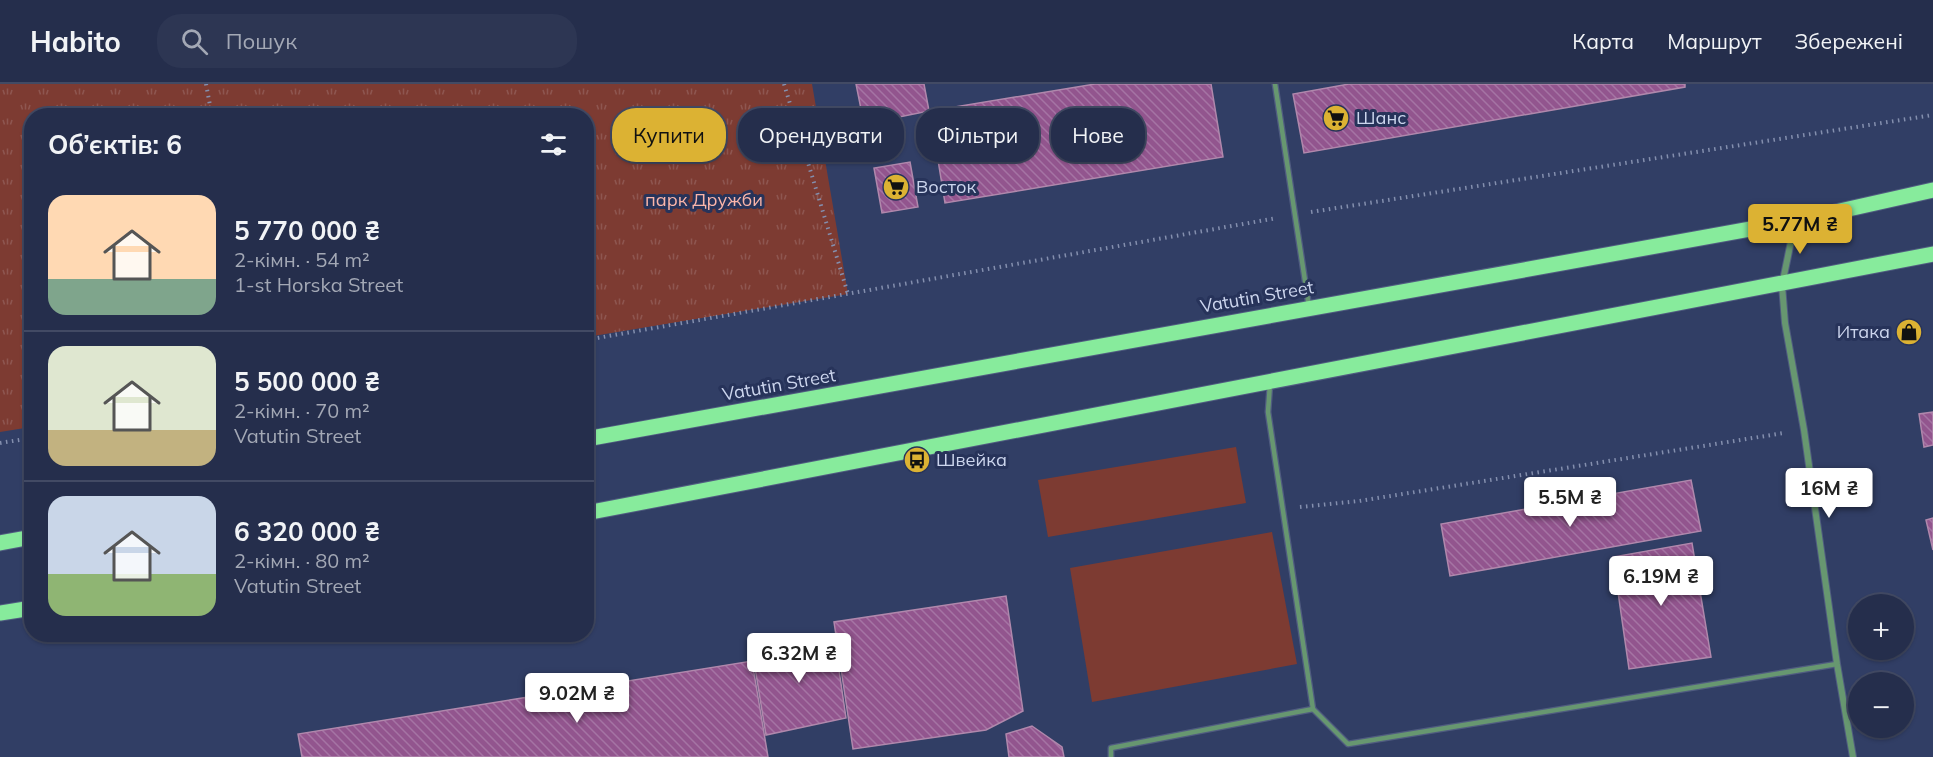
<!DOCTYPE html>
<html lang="uk">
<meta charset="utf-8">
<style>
body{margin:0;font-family:Mulish,sans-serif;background:#2d3653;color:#f1f3f6;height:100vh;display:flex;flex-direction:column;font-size:22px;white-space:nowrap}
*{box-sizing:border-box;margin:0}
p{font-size:20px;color:#a3a8b5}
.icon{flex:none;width:33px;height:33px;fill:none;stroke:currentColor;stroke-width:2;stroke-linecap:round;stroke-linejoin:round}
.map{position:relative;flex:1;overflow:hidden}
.sheet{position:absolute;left:24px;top:24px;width:570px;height:534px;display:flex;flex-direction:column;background:#252e4c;border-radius:24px;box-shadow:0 2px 4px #0004,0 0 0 2px #424a64}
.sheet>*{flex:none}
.hud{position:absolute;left:612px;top:24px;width:570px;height:54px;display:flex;gap:12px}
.tools{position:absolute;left:1848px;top:510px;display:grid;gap:12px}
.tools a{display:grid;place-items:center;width:66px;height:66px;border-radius:50%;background:#252e4c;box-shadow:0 2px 4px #0004,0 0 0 2px #424a64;font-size:30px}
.price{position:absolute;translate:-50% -51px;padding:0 14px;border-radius:6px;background:#fff;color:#222;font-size:20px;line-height:39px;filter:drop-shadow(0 2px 3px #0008)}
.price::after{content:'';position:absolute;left:50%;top:36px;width:18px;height:14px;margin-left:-9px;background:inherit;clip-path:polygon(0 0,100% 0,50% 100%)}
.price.active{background:#dcb233;color:#111}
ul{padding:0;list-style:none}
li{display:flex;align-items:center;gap:18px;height:150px;padding:0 24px}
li+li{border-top:2px solid #424a64}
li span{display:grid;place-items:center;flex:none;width:168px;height:120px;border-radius:18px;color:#555}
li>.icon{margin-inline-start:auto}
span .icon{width:72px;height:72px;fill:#fffc;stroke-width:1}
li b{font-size:26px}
h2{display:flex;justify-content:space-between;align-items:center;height:72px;padding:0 24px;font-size:26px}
.pill{padding:0 21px;border-radius:24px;background:#252e4c;box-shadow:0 2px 4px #0004,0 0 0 2px #424a64;font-size:21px;line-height:54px}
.pill.active{background:#dcb233;color:#111}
header{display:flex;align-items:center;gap:36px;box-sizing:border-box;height:84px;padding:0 30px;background:#252e4c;border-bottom:2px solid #424a64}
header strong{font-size:28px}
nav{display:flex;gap:33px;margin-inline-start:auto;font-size:21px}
.search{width:420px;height:54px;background:#2d3653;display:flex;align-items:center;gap:15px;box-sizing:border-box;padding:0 21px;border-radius:24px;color:#a3a8b5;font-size:22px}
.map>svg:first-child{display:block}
</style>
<header>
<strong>Habito</strong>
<div class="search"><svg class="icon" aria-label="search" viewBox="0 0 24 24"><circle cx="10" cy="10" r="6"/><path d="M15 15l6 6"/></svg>Пошук</div>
<nav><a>Карта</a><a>Маршрут</a><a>Збережені</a></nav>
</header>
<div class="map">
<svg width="1933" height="673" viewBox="0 0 1933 673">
<defs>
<pattern id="park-tufts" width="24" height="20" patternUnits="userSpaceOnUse" patternTransform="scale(1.5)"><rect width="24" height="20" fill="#7d3b32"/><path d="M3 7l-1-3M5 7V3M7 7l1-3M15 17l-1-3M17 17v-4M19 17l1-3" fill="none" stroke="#8e5650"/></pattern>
<pattern id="building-back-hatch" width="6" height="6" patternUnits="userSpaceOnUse" patternTransform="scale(1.5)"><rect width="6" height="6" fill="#92558e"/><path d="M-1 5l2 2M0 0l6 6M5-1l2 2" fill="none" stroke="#a574a4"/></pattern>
</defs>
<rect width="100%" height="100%" fill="#313e65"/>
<!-- grass -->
<g fill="#7d3b32">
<polygon points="1236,363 1246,419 1048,453 1038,396"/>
<polygon points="1272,448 1297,580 1092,618 1070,484"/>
</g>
<!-- park -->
<polygon fill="url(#park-tufts)" points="0,0 812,0 848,210 587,253 586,32 32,32 31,343 0,348"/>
<!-- building -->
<g fill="url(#building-back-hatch)" stroke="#b088ac" stroke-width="1.5">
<polygon points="856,0 924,0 929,27 864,40"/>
<polygon points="1095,0 1211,0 1223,73 945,119 930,27"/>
<polygon points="1349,0 1685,0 1685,3 1304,69 1293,10"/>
<polygon points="910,78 918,123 882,129 874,84"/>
<polygon points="1933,328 1933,361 1924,363 1919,330"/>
<polygon points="1691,396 1701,447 1450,492 1441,440"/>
<polygon points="1933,434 1933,466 1926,436"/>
<polygon points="1692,459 1711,573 1629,585 1613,473"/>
<polygon points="1006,512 1023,627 986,646 853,665 834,538"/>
<polygon points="834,552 846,634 766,651 752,565"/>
<polygon points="752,577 768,673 302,673 298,650"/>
<polygon points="1032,642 1062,663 1064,673 1009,673 1006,650"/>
</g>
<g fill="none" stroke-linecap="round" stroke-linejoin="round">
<defs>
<g id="lane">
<polyline points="1275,0 1309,223"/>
<polyline points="1270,300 1268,328 1313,625 1348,660 1837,580"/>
<polyline points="1111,673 1111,664 1313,625"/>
</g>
<polyline id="street" points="1795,138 1782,201 1785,239 1804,346 1837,580 1853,673"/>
<g id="primary">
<polyline points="586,355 1795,137 1933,106"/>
<polyline points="586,429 1933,170"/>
<polyline points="0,459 32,453"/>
<polyline points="0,529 32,524"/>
</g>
</defs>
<!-- lane casing -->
<use href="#lane" stroke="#505c80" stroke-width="7"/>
<!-- street casing -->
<use href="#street" stroke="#505c80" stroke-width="8"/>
<!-- primary casing -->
<use href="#primary" stroke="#505c80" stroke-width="17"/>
<!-- path -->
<g stroke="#848fae" stroke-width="4" stroke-dasharray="1.5 4.5" stroke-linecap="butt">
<polyline points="206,0 212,32"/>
<polyline points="784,0 848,210"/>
<polyline points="1311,128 1933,31"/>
<polyline points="586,256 1277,134"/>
<polyline points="0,359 32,354"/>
<polyline points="1300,423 1359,417 1784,349"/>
</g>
<!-- lane -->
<use href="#lane" stroke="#679770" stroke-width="4.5"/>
<!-- street -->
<use href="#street" stroke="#679770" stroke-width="6"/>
<!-- primary -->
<use href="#primary" stroke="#87eb9c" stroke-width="15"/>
</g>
<!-- icons -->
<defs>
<symbol id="supermarket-disc" viewBox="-11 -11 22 22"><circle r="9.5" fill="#dcb233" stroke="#27335a"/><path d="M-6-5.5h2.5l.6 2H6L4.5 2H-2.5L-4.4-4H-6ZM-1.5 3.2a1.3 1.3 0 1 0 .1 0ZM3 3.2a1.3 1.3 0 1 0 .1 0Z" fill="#111"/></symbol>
<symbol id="shop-disc" viewBox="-11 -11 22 22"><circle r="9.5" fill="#dcb233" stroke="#27335a"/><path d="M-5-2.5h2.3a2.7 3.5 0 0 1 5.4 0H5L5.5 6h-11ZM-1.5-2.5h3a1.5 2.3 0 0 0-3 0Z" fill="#111"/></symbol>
<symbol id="bus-disc" viewBox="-11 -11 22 22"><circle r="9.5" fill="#dcb233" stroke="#27335a"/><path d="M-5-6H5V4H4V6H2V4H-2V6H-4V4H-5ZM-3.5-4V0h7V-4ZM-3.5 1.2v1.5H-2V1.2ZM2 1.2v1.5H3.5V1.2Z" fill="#111"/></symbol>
</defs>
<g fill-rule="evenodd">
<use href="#supermarket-disc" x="1321" y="19" width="30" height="30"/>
<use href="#supermarket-disc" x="881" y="88" width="30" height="30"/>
<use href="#shop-disc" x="1894" y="233" width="30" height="30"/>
<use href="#bus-disc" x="902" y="361" width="30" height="30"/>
</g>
<g text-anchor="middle" stroke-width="6" stroke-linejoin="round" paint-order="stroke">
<!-- poi labels -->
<g font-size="18" fill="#ccd5ed" stroke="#27335a" text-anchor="start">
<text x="1356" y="40">Шанс</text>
<text x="916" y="109">Восток</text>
<text x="1890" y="254" text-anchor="end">Итака</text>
<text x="936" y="382">Швейка</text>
</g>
<!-- park labels -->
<g font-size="18" fill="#fbb5a9" stroke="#27335a">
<text x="704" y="122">парк Дружби</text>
</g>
<!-- street labels -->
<g font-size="18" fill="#ccd5ed" stroke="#27335a">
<text transform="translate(1257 213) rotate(-10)" y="6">Vatutin Street</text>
<text transform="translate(779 301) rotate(-10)" y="6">Vatutin Street</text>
</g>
</g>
</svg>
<div class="tools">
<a>+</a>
<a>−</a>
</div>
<b class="price active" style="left:1800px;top:171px">5.77M ₴</b>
<b class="price" style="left:1829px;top:435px">16M ₴</b>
<b class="price" style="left:1570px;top:444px">5.5M ₴</b>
<b class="price" style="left:1661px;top:523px">6.19M ₴</b>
<b class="price" style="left:799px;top:600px">6.32M ₴</b>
<b class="price" style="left:577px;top:640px">9.02M ₴</b>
<div class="hud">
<a class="pill active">Купити</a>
<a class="pill">Орендувати</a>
<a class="pill">Фільтри</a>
<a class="pill">Нове</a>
</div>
<section class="sheet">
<h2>Об’єктів: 6<svg class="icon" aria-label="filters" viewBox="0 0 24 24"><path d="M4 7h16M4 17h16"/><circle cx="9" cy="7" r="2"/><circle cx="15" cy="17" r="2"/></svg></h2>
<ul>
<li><span style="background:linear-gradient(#ffd9b3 70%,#7fa58c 0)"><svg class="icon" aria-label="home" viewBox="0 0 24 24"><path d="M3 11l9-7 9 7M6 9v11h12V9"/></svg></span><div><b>5 770 000 ₴</b><p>2-кімн. · 54 m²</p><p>1-st Horska Street</p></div></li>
<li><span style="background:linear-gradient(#dfe7d0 70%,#c2b280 0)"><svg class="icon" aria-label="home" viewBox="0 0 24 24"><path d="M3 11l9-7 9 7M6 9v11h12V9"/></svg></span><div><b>5 500 000 ₴</b><p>2-кімн. · 70 m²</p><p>Vatutin Street</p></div></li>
<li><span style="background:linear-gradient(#c9d6e8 65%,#8fb573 0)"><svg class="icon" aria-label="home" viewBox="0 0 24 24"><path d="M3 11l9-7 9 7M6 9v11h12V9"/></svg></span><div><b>6 320 000 ₴</b><p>2-кімн. · 80 m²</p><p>Vatutin Street</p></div></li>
</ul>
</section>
</div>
